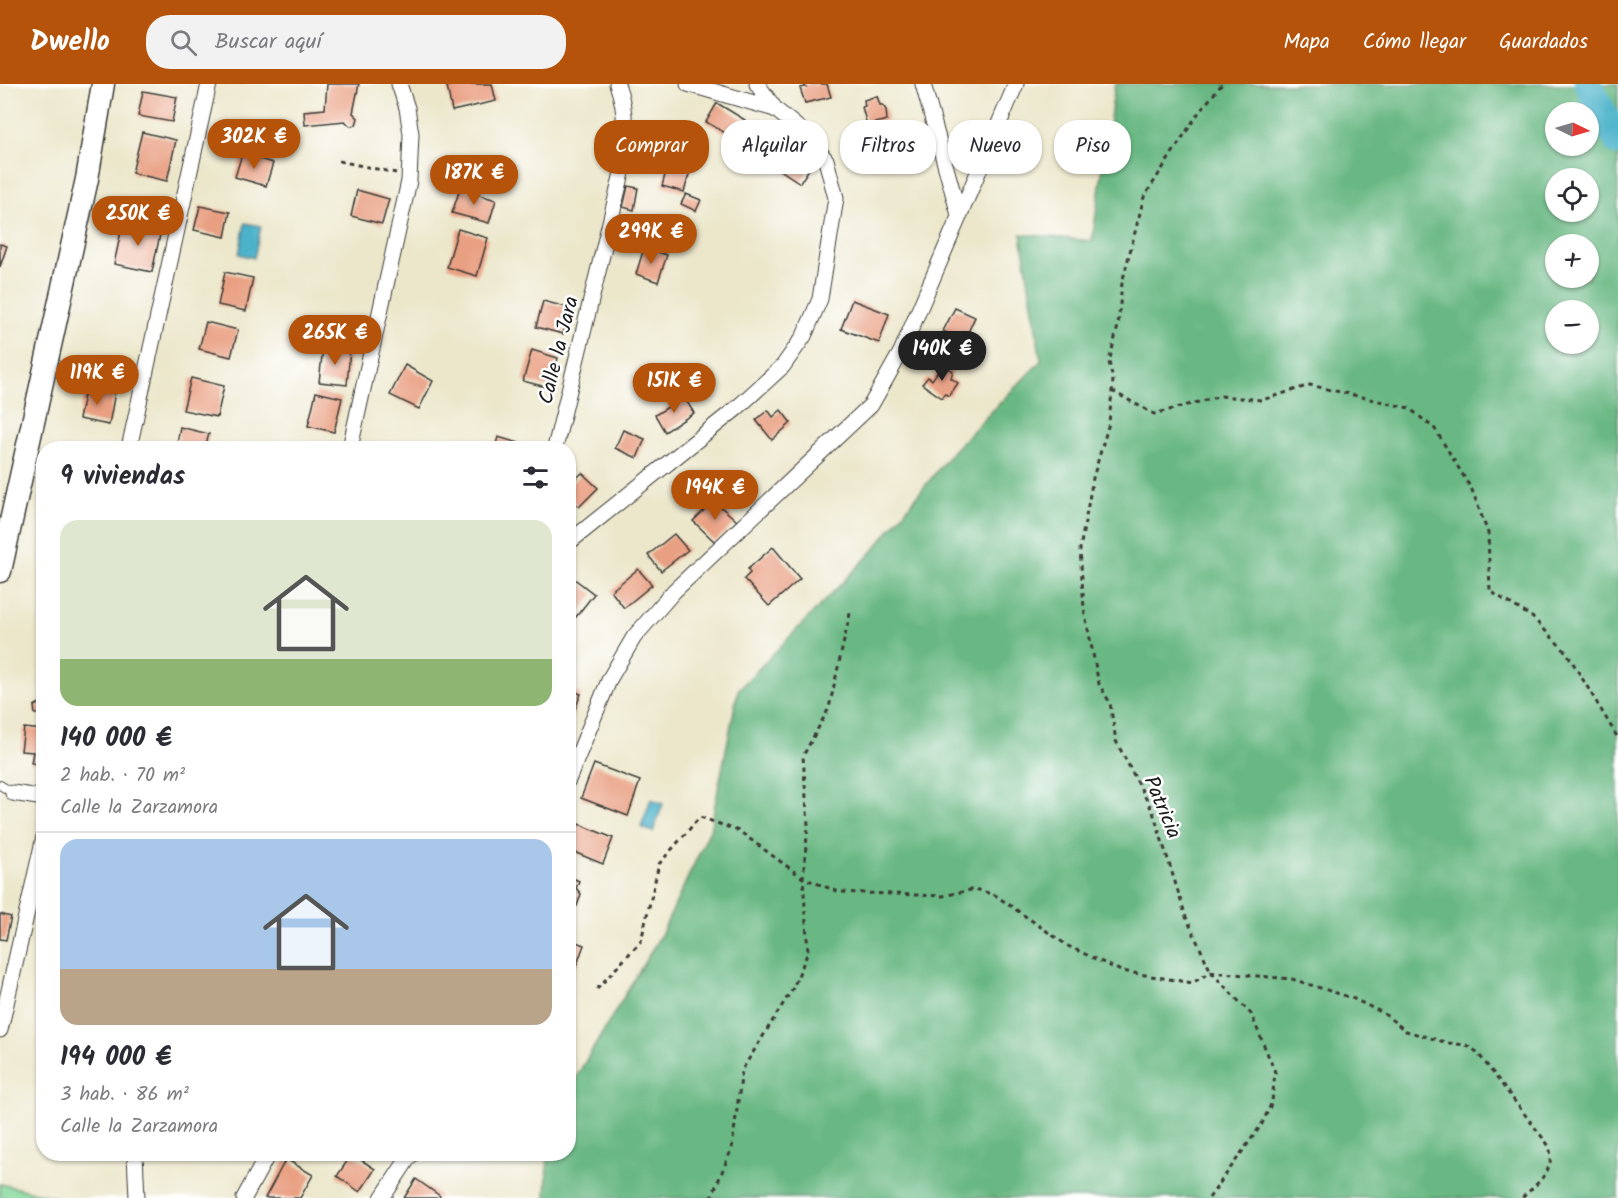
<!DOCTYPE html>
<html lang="es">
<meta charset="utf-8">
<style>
body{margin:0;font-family:Kalam,sans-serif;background:#f2f2f3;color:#2b2b33;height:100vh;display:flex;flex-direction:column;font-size:22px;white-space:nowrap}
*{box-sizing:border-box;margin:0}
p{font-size:20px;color:#7c7c81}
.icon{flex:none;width:33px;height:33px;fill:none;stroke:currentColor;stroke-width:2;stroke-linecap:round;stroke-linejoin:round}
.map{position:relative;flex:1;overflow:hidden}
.sheet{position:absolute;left:36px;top:357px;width:540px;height:720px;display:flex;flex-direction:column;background:#fff;border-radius:24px;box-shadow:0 2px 4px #0004}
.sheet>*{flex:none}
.banner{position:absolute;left:594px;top:36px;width:570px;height:54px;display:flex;gap:12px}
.needle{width:39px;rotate:95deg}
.buttons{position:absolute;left:1545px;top:18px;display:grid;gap:12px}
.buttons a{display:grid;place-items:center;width:54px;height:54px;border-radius:50%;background:#fff;box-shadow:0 2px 4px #0004;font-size:30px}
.price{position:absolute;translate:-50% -51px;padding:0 14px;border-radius:21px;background:#b45309;color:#fff;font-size:20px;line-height:39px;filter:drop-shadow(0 2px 3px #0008)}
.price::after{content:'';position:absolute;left:50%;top:36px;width:18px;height:14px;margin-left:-9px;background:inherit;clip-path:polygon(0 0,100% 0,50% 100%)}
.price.active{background:#222;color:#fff}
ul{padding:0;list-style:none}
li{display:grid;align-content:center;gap:12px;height:318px;padding:0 24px}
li+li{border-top:2px solid #e1e1e2}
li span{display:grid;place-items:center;height:186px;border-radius:18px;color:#555}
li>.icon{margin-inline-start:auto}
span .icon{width:108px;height:108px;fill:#fffc;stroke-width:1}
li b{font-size:26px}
h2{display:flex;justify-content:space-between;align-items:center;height:72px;padding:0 24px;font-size:26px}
.pill{padding:0 21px;border-radius:24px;background:#fff;box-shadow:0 2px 4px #0004;font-size:21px;line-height:54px}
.pill.active{background:#b45309;color:#fff}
header{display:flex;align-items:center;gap:36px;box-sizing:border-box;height:84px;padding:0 30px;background:#b45309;color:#fff}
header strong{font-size:28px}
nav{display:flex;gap:33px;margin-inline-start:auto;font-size:21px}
.search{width:420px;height:54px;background:#f2f2f3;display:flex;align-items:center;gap:15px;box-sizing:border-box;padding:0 21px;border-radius:24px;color:#7c7c81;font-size:22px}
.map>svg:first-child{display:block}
</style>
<header>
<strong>Dwello</strong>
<div class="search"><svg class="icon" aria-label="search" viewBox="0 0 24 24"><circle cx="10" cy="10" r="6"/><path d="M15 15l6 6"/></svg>Buscar aquí</div>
<nav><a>Mapa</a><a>Cómo llegar</a><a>Guardados</a></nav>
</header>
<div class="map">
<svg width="1618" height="1114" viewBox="0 0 1618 1114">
<rect width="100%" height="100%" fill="#fff"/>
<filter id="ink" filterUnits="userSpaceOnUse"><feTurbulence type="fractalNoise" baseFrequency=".0167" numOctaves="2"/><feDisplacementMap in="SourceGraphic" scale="12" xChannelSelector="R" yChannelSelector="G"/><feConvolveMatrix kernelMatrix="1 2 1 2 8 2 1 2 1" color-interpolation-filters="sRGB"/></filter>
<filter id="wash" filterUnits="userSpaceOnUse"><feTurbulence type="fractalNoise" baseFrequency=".008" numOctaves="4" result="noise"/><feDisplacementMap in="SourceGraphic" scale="24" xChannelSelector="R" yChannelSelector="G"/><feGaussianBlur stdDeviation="1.35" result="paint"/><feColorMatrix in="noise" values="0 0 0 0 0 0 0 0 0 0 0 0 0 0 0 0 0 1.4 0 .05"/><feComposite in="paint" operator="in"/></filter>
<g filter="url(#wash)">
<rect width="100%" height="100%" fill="#ece7cb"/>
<!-- green -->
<polygon fill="#82d89b" stroke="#4f7a5c" stroke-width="1.5" points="0,1100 57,1114 0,1114"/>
<!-- forest -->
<path fill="#69b883" stroke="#426a50" stroke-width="1.5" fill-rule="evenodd" d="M 1115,0 L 1618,0 L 1618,1114 L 546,1114 L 548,1070 L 568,1070 L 569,1005 L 662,849 L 710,746 L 738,606 L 873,467 L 953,367 L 1041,277 L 1021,150 L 1092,157 ZM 1556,28 L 1588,28 L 1588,62 L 1556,62 ZM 1556,94 L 1588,94 L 1588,128 L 1556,128 ZM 1556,160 L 1588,160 L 1588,194 L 1556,194 ZM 1556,226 L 1588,226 L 1588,260 L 1556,260 Z"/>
<!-- water -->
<g fill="#4bb2ca" stroke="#346773" stroke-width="1.5">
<polygon points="245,139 261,142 254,174 239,170"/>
<polygon points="651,715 663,720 653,748 641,743"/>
</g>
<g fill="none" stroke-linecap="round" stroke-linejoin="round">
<!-- river -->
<polyline stroke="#4bb2ca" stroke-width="28" points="1588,0 1618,58"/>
</g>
<g id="blocks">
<!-- building -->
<g fill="#e99f81">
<polygon points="327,0 359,0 353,29 358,34 356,41 350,42 345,37 305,41 304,27 325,25"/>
<polygon points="455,0 492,0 496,17 452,27 447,2"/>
<polygon points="803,0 827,0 831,13 805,19 800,4 806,3"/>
<polygon points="143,7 177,13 172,38 138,32"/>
<polygon points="877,12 880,21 883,21 886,26 887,36 867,41 862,23 865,22 864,16"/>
<polygon points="717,19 745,36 734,54 706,38"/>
<polygon points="755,41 779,56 767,76 742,61"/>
<polygon points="142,48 176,56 167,97 132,89"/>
<polygon points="786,62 813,79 800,99 773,81"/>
<polygon points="242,70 273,79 266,102 235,93"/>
<polygon points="668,80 690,87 684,108 662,102"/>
<polygon points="628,102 638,104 634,126 623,123"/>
<polygon points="460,105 496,116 489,139 452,129"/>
<polygon points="357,106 389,115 382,140 351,132"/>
<polygon points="686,110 701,116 696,127 681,120"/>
<polygon points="200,122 230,128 225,153 194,146"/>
<polygon points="123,138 161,146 152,188 114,180"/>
<polygon points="458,145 488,154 477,192 447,183"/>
<polygon points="0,160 7,162 0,183"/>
<polygon points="644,164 667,171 658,198 636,190"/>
<polygon points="225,188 253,194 246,227 218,221"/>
<polygon points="852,216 889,230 879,259 841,245"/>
<polygon points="543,217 570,224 563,250 536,243"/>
<polygon points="955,224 975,233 964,257 943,247"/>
<polygon points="206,238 238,246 231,273 199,265"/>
<polygon points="323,263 350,266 347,301 319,298"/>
<polygon points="532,266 558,274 550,304 523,297"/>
<polygon points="943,280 953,287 951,294 958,299 949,312 945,310 942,314 922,300 928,293 932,296"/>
<polygon points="405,281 433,297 419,325 390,311"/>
<polygon points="191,294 224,302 217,333 183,326"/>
<polygon points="86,302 115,308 109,341 79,335"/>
<polygon points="316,308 342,314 334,348 308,342"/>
<polygon points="684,313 694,329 665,348 655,331"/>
<polygon points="768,326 773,333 781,326 791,339 772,356 756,336"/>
<polygon points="180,343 209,350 205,364 176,364"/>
<polygon points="623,346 645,355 637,374 615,364"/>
<polygon points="498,353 536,364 495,364"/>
<polygon points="582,389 598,404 579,423 568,413 568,402"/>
<polygon points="714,417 737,437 715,458 693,437"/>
<polygon points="674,450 688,466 661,487 648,471"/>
<polygon points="773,463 800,495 769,522 744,495 750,489 748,485"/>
<polygon points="638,485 652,501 624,524 611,507"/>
<polygon points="568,490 594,510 568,543"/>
<polygon points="568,605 581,610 569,640 568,640"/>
<polygon points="44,617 44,630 35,630 34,622"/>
<polygon points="24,644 44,646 44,681 31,679 33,668 21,667"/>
<polygon points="594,680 640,697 628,732 581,714"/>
<polygon points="579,740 613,754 603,780 569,766"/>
<polygon points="568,792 579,797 576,804 581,810 577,822 568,823"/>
<polygon points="0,830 11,833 6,856 0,855"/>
<polygon points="568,855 584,861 571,897 568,896"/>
<polygon points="352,1070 375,1085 360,1108 337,1092"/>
<polygon points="286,1075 313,1091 300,1114 265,1114"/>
<polygon points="416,1095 440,1112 439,1114 404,1114"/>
</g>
</g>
</g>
<g filter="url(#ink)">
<use href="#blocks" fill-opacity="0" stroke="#3b3a36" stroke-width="1.5"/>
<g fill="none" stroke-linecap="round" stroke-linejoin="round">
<defs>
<polyline id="lane" points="0,701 13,709"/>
<g id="street">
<polyline points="688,0 775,25"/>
<polyline points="923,0 959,131"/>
<polyline points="129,364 209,0"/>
<polyline points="350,364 409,97 411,50 407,24 399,0"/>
<path d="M 555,364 L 622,89 C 625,59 628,29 617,0"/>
<polyline points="568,459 737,324 783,282 804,252 820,215 836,114 826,76 803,48 775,25 757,0"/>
<polyline points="568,696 610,594 634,553 674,507 871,321 901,268 1016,0"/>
<polyline points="13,709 44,714"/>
<polyline points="0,946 44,753"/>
<polyline points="135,1070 137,1114"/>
<polyline points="244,1114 268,1070"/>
<polyline points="382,1114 411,1070"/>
</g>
<polyline id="secondary" points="0,487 87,95 103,0"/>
</defs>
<!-- lane casing -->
<use href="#lane" stroke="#3b3a36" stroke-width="10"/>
<!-- street casing -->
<use href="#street" stroke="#3b3a36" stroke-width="17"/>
<!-- secondary casing -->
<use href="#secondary" stroke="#3b3a36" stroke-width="25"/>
<!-- path -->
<g stroke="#3b3a36" stroke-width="3" stroke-dasharray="4.5 4.5" stroke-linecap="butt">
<polyline points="339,77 396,89"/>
<polyline points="1112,307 1154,330 1221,312 1262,316 1310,301 1409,324 1435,345 1472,406 1488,449 1490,507 1532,533 1567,569 1618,654"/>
<path d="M 597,905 L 641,857 L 659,780 L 700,733 L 739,747 L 803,794 L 839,808 L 943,812 L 975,805 L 995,811 L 1068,862 L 1121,887 L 1192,899 L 1211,888 L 1292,895 L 1352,914 L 1383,929 L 1406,947 L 1448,959 L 1466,961 L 1477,968 L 1549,1062 C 1556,1087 1538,1098 1522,1114"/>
<polyline points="711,1114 732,1064 742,986 793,904 808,868 803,794 808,741 803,672 829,624 851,525"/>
<polyline points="1209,1114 1262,1040 1272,1018 1275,988 1251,930 1211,888 1186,833 1153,728 1116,657 1110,619 1099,600 1084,525 1080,465 1093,394 1109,339 1113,296 1109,278 1118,242 1122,199 1144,113 1197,31 1222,0"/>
</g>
<!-- lane -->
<use href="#lane" stroke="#fff" stroke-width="8"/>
<!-- street -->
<use href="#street" stroke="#fff" stroke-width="15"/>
<!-- secondary -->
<use href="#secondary" stroke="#fff" stroke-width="22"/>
</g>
</g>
<g text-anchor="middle" stroke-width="5" stroke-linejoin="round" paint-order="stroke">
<!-- street labels -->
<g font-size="21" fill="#1c1c1c" stroke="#fff">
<text transform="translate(558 266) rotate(-76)" y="7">Calle la Jara</text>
<text transform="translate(1163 723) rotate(67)" y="7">Patricia</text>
</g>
</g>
</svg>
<div class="buttons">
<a><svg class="needle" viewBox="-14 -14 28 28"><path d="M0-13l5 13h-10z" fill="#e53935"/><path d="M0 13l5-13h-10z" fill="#7c7c81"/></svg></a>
<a><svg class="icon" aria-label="locate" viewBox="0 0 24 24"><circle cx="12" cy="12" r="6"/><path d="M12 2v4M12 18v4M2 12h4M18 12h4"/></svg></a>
<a>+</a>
<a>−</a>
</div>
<b class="price" style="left:254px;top:86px">302K €</b>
<b class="price" style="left:474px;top:122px">187K €</b>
<b class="price" style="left:138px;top:163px">250K €</b>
<b class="price" style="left:651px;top:181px">299K €</b>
<b class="price" style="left:335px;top:282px">265K €</b>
<b class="price active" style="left:942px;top:298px">140K €</b>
<b class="price" style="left:97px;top:322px">119K €</b>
<b class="price" style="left:674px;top:330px">151K €</b>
<b class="price" style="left:715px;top:437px">194K €</b>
<div class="banner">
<a class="pill active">Comprar</a>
<a class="pill">Alquilar</a>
<a class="pill">Filtros</a>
<a class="pill">Nuevo</a>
<a class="pill">Piso</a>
</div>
<section class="sheet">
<h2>9 viviendas<svg class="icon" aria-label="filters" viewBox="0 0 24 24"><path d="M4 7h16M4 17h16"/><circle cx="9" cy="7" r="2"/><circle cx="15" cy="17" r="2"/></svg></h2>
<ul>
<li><span style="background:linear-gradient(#dfe7d0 75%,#8fb573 0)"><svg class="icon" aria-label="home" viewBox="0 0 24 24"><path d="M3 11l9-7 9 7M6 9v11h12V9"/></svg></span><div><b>140 000 €</b><p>2 hab. · 70 m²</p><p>Calle la Zarzamora</p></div></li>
<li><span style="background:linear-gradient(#a9c7e8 70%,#b9a48a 0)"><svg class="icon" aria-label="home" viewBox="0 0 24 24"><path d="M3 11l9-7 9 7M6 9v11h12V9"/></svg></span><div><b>194 000 €</b><p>3 hab. · 86 m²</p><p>Calle la Zarzamora</p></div></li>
</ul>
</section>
</div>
